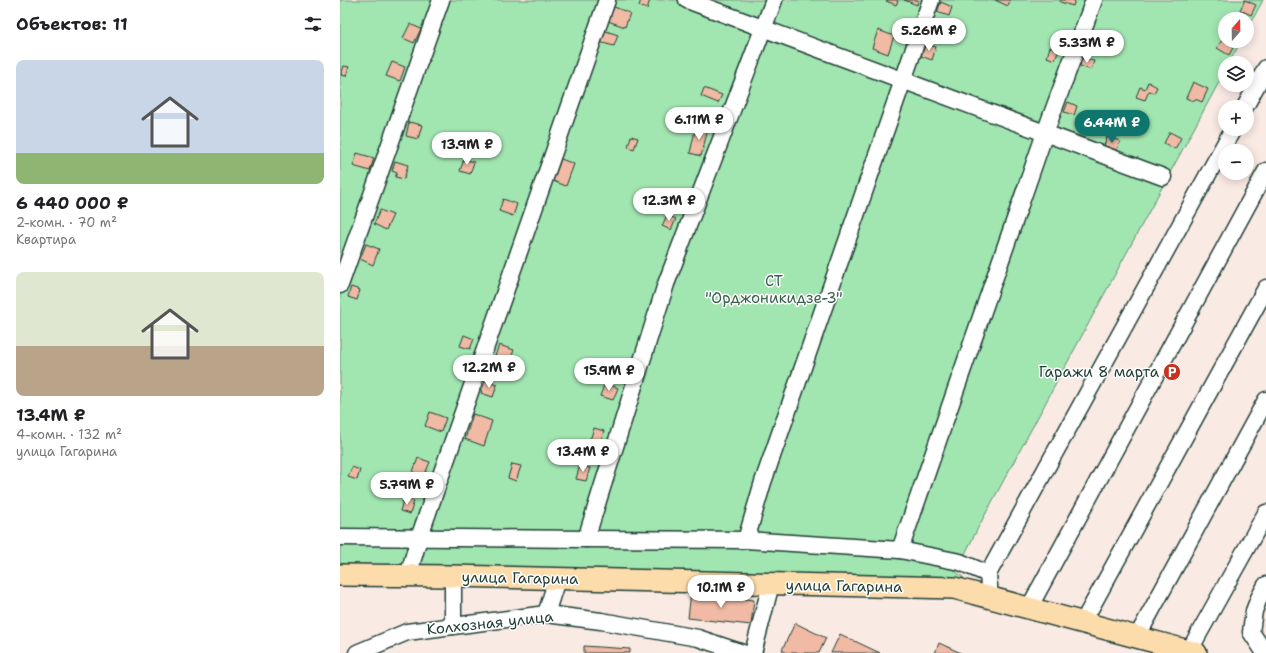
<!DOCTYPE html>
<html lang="ru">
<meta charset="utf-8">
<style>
body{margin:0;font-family:"Shantell Sans",sans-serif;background:#f6f6f6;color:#202124;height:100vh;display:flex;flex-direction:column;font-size:15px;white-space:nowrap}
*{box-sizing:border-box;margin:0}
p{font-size:13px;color:#757577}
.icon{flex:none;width:22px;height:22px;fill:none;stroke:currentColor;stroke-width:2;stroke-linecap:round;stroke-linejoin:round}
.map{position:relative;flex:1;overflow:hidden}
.side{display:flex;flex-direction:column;background:#fff;width:340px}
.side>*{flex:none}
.needle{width:26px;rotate:20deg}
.fabs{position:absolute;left:878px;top:12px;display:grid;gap:8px}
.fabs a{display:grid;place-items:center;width:36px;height:36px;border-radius:50%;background:#fff;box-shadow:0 2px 10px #0003;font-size:20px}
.price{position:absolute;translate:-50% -34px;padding:0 9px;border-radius:14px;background:#fff;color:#222;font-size:13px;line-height:26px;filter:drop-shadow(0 1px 2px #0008)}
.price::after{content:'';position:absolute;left:50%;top:24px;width:12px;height:9px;margin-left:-6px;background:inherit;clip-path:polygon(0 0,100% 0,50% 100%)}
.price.current{background:#0f766e;color:#fff}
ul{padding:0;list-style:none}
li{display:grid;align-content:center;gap:8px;height:212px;padding:0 16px}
li span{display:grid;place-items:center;height:124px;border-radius:8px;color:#555}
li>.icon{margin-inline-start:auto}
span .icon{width:72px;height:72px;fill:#fffc;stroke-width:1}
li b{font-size:17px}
h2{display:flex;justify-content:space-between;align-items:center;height:48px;padding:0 16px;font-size:17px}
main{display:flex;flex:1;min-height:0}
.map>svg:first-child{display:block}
</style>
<main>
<section class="side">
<h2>Объектов: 11<svg class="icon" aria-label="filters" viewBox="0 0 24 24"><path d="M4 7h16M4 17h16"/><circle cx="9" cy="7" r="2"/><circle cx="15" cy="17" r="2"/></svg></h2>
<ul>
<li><span style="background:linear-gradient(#c9d6e8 75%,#8fb573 0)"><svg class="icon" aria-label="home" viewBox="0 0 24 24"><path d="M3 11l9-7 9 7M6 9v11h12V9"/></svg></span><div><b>6 440 000 ₽</b><p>2-комн. · 70 m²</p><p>Квартира</p></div></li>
<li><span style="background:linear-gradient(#dfe7d0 60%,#b9a48a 0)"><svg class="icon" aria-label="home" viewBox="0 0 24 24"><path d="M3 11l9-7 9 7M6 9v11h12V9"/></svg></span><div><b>13.4M ₽</b><p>4-комн. · 132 m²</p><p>улица Гагарина</p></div></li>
</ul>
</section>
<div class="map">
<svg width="926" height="653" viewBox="0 0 926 653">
<rect width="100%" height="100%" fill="#faeae4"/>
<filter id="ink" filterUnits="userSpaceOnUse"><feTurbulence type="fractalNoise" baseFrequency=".025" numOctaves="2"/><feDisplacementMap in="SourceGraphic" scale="8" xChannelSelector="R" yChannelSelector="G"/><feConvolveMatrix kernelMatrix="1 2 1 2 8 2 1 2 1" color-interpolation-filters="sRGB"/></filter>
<g filter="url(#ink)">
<!-- green -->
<polygon fill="#a1e5b1" stroke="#609172" points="0,0 923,0 907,30 907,19 885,19 885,41 901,41 889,63 885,63 885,71 639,526 616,572 624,578 0,570"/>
<!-- building -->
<g fill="#f0baa4" stroke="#1f3d34">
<polygon points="301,0 310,0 307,9 299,6"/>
<polygon points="546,0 556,0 558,1 556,5 546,1"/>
<polygon points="564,0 578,0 577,5"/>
<polygon points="655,0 670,0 668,6"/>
<polygon points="721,0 735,0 733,6 720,2"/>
<polygon points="905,0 916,5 911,15 900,10"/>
<polygon points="601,2 612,7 609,16 597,12"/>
<polygon points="274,7 290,13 285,27 268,21"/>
<polygon points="70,24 81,29 74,43 63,38"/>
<polygon points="263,30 278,35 274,46 259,42"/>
<polygon points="538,30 554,36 548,54 532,48"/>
<polygon points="882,40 894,46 889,55 877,48"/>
<polygon points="586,44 596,47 592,60 581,56"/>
<polygon points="710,47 719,50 715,60 707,57"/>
<polygon points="742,58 754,61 751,70 740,66"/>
<polygon points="52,62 65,67 60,81 46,76"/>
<polygon points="4,66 9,67 6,76 1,75"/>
<polygon points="808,82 817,87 814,93 809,91 805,100 796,97 800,87 805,89"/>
<polygon points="853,82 868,89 862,102 855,99 853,101 846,98"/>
<polygon points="364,88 382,95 378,103 361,96"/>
<polygon points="728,102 737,106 734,115 724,112"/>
<polygon points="69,122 82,125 78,139 66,136"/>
<polygon points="356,126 368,129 361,156 350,153"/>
<polygon points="830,132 841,138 835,149 824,143"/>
<polygon points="291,136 298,138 294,149 288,147"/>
<polygon points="767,137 780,141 777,150 764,146"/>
<polygon points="17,153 34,158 30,171 13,166"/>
<polygon points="124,159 134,162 130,174 120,171"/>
<polygon points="221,159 234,164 226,186 213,181"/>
<polygon points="55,161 68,165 64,179 55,177 57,173 52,171"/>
<polygon points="163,199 177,204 173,216 159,211"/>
<polygon points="40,210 53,215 46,230 34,224"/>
<polygon points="327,215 336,219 331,230 322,226"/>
<polygon points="26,244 39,249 33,265 20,259"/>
<polygon points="11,287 20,290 17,300 8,297"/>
<polygon points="124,335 134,339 130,349 120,346"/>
<polygon points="159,345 174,350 170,361 155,356"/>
<polygon points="145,381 157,385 153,397 141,393"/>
<polygon points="265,383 278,388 273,400 260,396"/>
<polygon points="90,412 106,418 101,432 85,426"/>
<polygon points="133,414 152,421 144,446 125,439"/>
<polygon points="254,428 264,431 259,446 249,443"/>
<polygon points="78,458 90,462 82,481 71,477"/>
<polygon points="172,464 181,466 176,481 168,478"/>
<polygon points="240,465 250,468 246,481 236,479"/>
<polygon points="12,467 20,470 17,480 8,477"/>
<polygon points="64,498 74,501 70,514 60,511"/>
<polygon points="351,592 414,600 411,625 348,618"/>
<polygon points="455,623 486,638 479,653 447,653 442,650"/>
<polygon points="500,634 540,653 491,653"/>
<polygon points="599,643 621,653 595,653"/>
<polygon points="244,646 290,649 290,653 244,653"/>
</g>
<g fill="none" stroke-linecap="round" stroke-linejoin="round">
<defs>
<g id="minor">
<polyline points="347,0 823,177"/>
<polyline points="905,107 926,68"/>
<polyline points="0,285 101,0"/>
<polyline points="0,537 246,539 326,284 434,0"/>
<polyline points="246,539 406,540 423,482 591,0"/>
<polyline points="406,540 560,550 705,133 754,0"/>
<polyline points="560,550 620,562 648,574 650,598"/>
<polyline points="648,574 893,129"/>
<polyline points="68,576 79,538 267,0"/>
<polyline points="113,576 113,626"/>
<polyline points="689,608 926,171"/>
<polyline points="206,614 217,579"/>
<polyline points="743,622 926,288"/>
<polyline points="797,637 926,400"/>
<polyline points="17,653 67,632 206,614 261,621 358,638 403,653"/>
<polyline points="413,653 431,584"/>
<polyline points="848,653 926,513"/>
<polyline points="925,653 911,632 914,611 919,598 926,585"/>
</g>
<polyline id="major" points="0,575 113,576 614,588 856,653"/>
</defs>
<!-- minor casing -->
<use href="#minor" stroke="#1f3d34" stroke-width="19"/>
<!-- major casing -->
<use href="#major" stroke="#1f3d34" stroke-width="24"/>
<!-- minor -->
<use href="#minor" stroke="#fff" stroke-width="16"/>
<!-- major -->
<use href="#major" stroke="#fddcac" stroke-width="21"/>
</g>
</g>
<!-- icons -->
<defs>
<symbol id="parking-disc" viewBox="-11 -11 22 22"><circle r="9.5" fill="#c8321e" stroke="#fff"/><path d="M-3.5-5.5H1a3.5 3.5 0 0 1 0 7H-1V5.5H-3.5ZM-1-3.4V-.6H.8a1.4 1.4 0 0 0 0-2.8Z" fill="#fff"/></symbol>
</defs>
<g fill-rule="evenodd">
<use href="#parking-disc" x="822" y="362" width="20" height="20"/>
</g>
<g text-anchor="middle" stroke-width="3" stroke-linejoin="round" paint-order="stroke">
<!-- park labels -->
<g font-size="15" fill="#395f4d" stroke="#fff">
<text x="434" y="286">СТ<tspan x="434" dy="17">"Орджоникидзе-3"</tspan></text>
</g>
<!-- poi labels -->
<g font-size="15" fill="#1f3d34" stroke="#fff" text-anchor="end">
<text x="819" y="377">Гаражи 8 марта</text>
</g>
<!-- street labels -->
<g font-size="15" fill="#1f3d34" stroke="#fff">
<text transform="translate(180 578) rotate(1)" y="5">улица Гагарина</text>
<text transform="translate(504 586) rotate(1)" y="5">улица Гагарина</text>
<text transform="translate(150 623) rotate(-6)" y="5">Колхозная улица</text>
</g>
</g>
</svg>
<div class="fabs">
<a><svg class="needle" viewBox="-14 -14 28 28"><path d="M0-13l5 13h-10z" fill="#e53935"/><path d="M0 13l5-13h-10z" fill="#757577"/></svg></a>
<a><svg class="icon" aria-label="layers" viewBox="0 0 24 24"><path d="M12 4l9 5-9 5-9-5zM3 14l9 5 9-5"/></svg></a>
<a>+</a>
<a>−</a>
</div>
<b class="price" style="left:589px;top:52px">5.26M ₽</b>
<b class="price" style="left:747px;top:64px">5.33M ₽</b>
<b class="price" style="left:359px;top:141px">6.11M ₽</b>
<b class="price current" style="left:772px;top:144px">6.44M ₽</b>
<b class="price" style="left:127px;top:166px">13.9M ₽</b>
<b class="price" style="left:329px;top:222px">12.3M ₽</b>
<b class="price" style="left:149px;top:389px">12.2M ₽</b>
<b class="price" style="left:269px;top:392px">15.9M ₽</b>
<b class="price" style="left:243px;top:473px">13.4M ₽</b>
<b class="price" style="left:67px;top:506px">5.79M ₽</b>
<b class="price" style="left:381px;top:609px">10.1M ₽</b>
</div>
</main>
